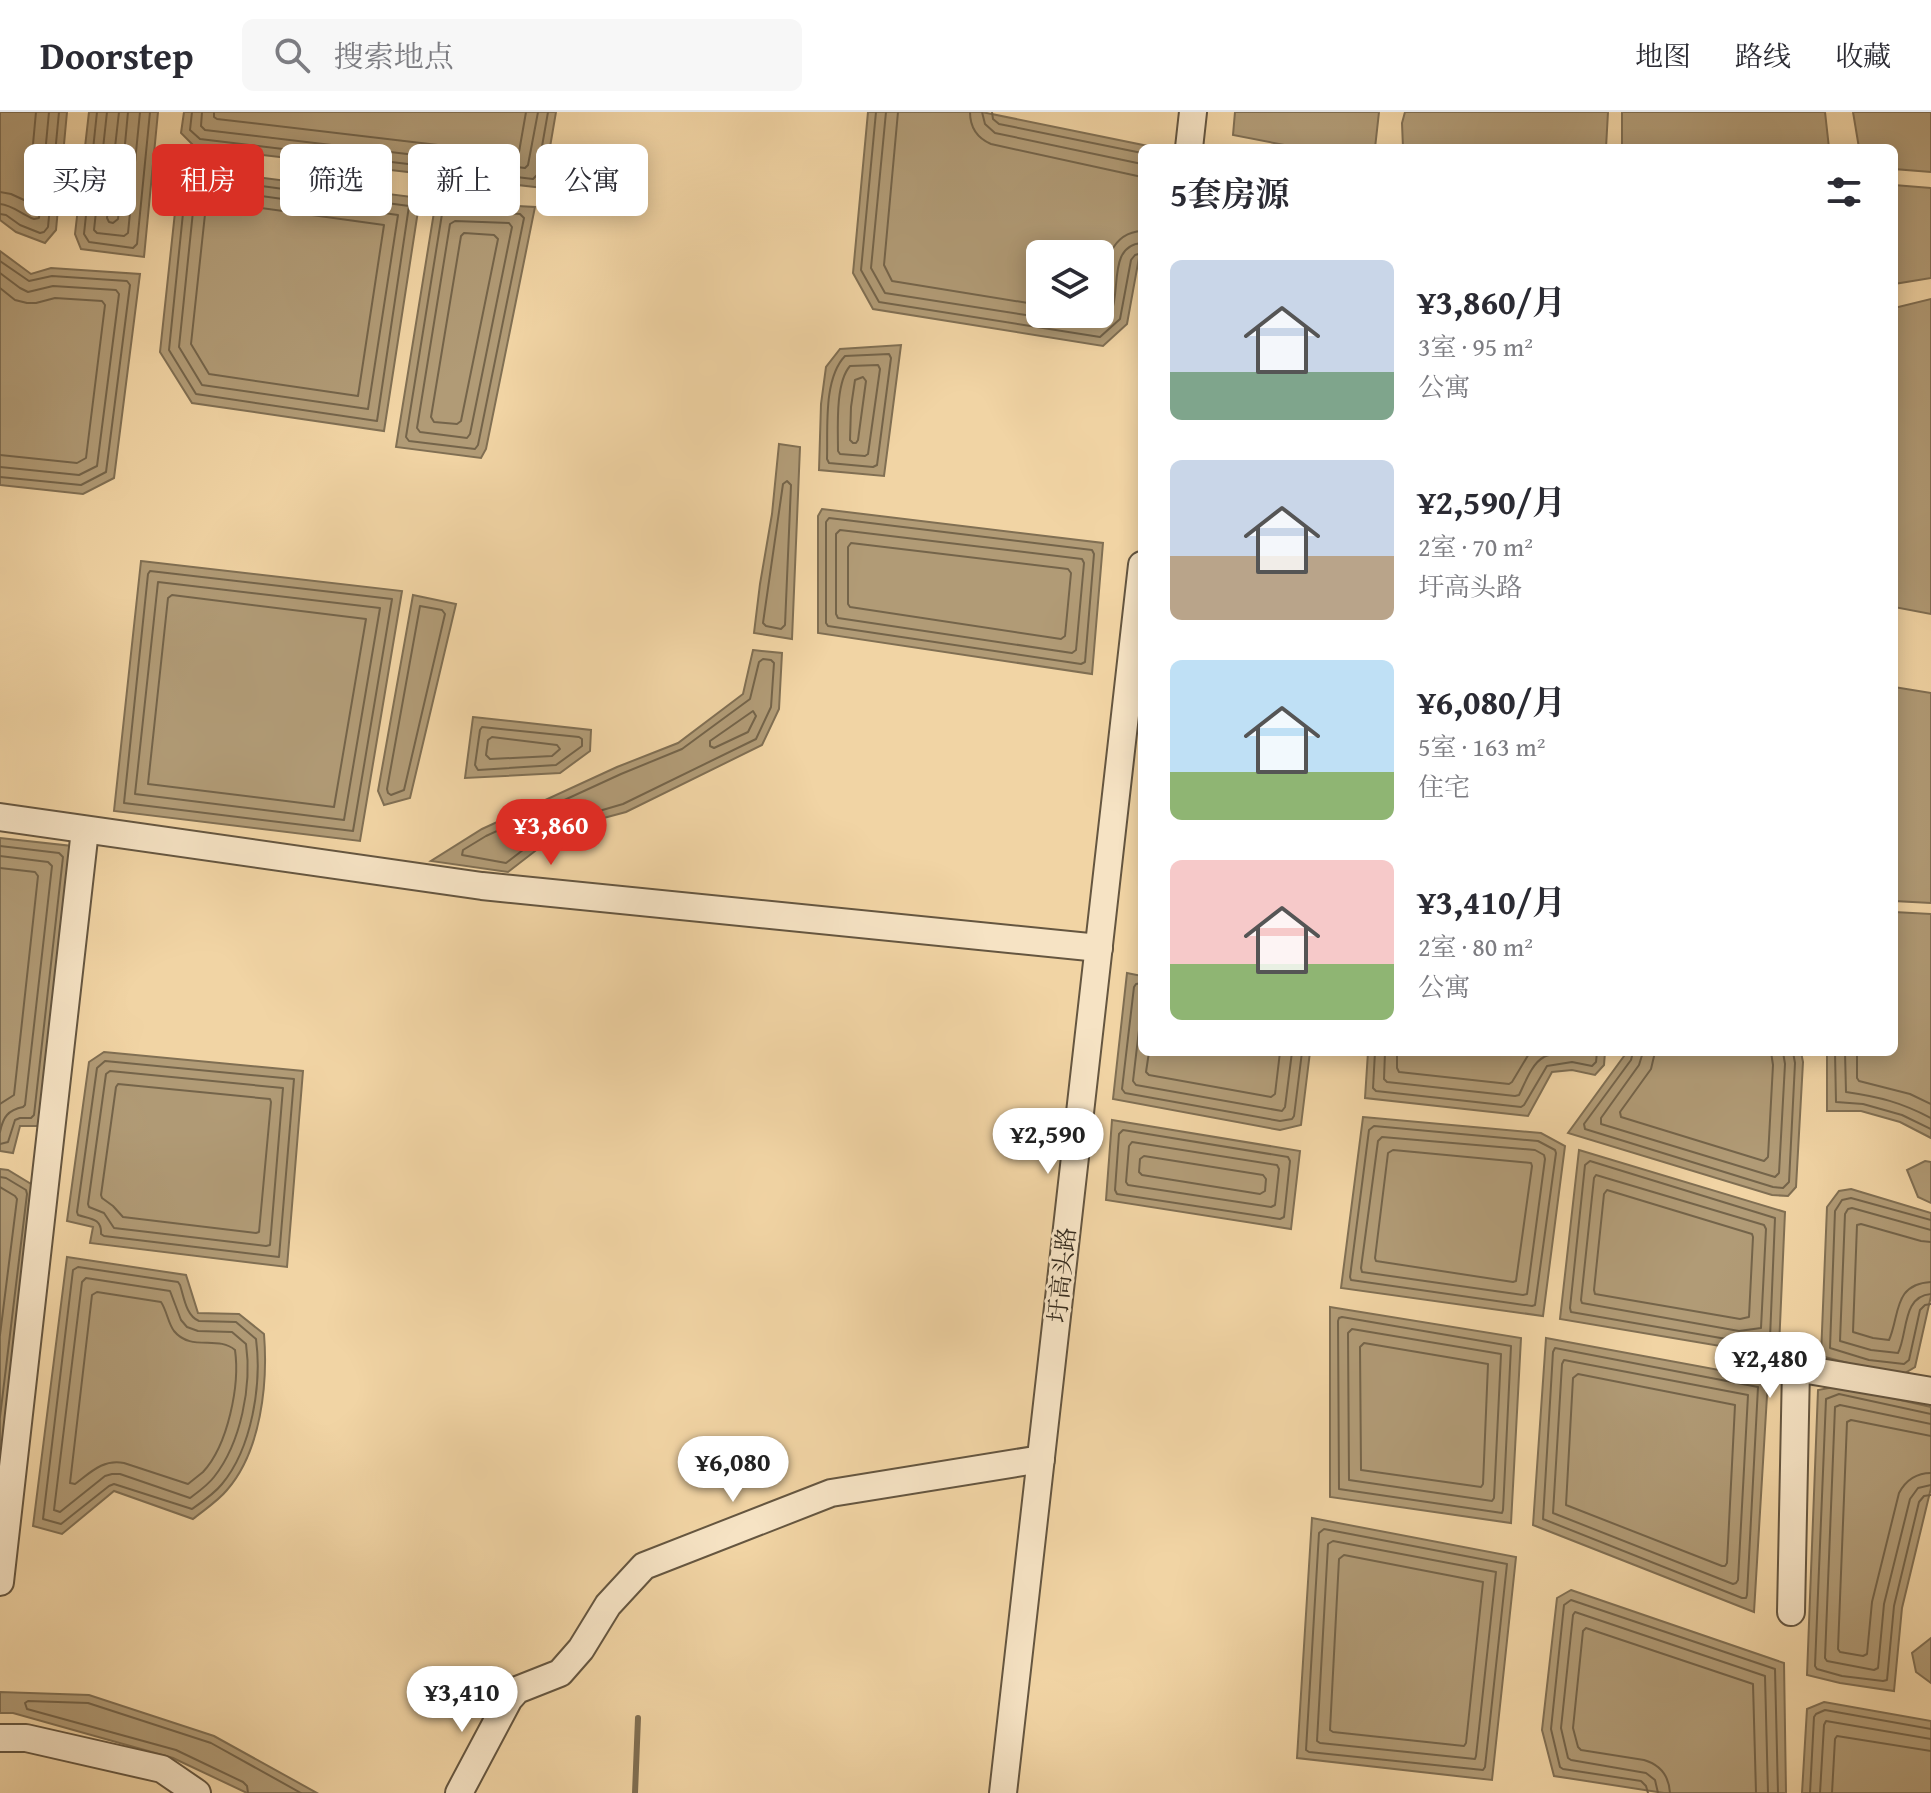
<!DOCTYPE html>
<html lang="zh">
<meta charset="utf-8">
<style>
body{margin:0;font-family:"Gentium Book Plus","Noto Serif SC",serif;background:#f7f7f7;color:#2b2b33;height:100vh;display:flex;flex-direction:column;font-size:30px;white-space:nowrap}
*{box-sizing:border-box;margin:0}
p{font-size:26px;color:#7c7c81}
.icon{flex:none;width:44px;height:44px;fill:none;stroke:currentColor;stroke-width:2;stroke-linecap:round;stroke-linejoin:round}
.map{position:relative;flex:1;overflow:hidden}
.side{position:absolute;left:1138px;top:32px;width:760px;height:912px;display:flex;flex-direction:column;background:#fff;border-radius:12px;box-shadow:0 4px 20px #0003}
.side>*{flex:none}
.top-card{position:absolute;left:24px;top:32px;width:760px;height:72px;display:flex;gap:16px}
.buttons{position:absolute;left:1026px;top:128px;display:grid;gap:16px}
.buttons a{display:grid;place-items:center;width:88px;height:88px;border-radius:12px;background:#fff;box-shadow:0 4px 20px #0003;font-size:40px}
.price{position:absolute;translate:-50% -68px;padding:0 18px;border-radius:28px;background:#fff;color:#222;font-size:26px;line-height:52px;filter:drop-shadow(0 2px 4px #0008)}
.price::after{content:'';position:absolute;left:50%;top:48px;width:24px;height:18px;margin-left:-12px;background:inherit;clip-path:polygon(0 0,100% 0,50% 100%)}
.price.selected{background:#d93025;color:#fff}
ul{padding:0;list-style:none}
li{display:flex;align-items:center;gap:24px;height:200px;padding:0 32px}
li span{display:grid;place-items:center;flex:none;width:224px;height:160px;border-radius:12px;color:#555}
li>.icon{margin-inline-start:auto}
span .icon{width:96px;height:96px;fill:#fffc;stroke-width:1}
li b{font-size:34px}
h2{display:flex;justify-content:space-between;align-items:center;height:96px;padding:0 32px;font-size:34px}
.chip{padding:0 28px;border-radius:12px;background:#fff;box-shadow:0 4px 20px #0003;font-size:28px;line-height:72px}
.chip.selected{background:#d93025;color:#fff}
header{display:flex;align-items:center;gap:48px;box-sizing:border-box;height:112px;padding:0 40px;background:#fff;border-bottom:2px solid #e1e1e2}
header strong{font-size:38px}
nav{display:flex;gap:44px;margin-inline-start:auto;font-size:28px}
.search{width:560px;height:72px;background:#f7f7f7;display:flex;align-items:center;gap:20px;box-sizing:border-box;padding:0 28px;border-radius:12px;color:#7c7c81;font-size:30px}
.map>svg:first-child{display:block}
</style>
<header>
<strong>Doorstep</strong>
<div class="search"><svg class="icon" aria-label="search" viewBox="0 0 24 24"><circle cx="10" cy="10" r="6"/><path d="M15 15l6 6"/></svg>搜索地点</div>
<nav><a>地图</a><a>路线</a><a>收藏</a></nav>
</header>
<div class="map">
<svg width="1931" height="1681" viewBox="0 0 1931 1681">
<rect width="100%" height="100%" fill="#f1d4a4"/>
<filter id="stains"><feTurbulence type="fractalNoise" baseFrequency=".0025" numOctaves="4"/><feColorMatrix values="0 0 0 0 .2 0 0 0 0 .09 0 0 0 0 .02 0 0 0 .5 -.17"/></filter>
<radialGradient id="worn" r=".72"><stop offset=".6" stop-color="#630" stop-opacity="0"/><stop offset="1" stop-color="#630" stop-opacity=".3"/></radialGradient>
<!-- water -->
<g fill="#b19b76" stroke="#806f53" stroke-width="2" fill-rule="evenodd">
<polygon points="0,0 67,0 56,118 45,131 16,120 0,108"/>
<polygon points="89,0 158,0 144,145 81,137 75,122"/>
<polygon points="184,0 556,0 543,76 195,35 181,21"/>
<path d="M 868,0 L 982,0 L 1148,34 L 1150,36 L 1142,36 L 1142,129 L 1127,212 L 1103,234 L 873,197 L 853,161 ZM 1100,142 L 1100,202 L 1040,202 L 1040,142 Z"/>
<polygon points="1235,0 1379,0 1375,36 1300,36 1233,23"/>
<polygon points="1405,0 1608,0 1606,36 1403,36 1402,11"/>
<polygon points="1622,0 1825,0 1829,36 1622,36"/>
<polygon points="1853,0 1931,0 1931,60 1894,57 1894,36 1859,36"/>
<polygon points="202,58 420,86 384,319 192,291 160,240 179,63"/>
<polygon points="1894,73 1931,76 1931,166 1894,172"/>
<polygon points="446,90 535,95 486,337 481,346 396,335 435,94"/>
<polygon points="0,139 31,162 51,156 140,162 114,366 83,382 0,373"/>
<polygon points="1931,187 1931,502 1894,495 1894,196"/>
<polygon points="901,233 884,364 819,358 821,292 826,255 840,237"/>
<polygon points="779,332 800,335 792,527 754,521 760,472 772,402"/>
<polygon points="822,397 1103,431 1092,562 818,521 818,404"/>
<polygon points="141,449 402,479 360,729 114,699"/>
<polygon points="413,483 456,492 410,686 384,693 378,679"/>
<polygon points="753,538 782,541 779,597 762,633 626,700 585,711 548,729 508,760 431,749 482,717 617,655 678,631 743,582"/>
<polygon points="1894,575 1931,581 1931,791 1894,789"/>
<polygon points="473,605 591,618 590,639 560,661 465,666"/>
<polygon points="0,726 72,734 41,1014 20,1014 13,1041 0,1039"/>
<polygon points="1894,800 1931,802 1931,1026 1900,1010 1861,999 1827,999 1827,940 1894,940"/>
<polygon points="1127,861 1142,864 1142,940 1310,940 1301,1013 1280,1018 1113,987"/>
<polygon points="104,940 303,959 287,1155 90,1131 93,1115 67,1109 89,950"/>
<polygon points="1368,940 1605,940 1604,953 1595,963 1572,958 1552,960 1528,1004 1365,986"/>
<polygon points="1627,940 1801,940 1803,950 1796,1075 1788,1084 1772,1083 1568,1021"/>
<polygon points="1363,1005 1541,1021 1565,1034 1543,1204 1341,1176"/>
<polygon points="1112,1008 1300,1039 1291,1117 1106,1088"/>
<polygon points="1579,1038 1785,1100 1779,1235 1738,1237 1560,1207"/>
<polygon points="1925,1049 1931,1050 1931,1091 1918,1085 1907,1058"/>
<polygon points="0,1057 8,1058 36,1075 0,1371"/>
<polygon points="1851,1077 1931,1101 1931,1184 1915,1255 1905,1261 1867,1256 1821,1244 1827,1095 1839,1079"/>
<path d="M 67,1145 L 186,1163 L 198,1201 L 239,1202 L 264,1222 C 268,1272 261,1339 227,1378 C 218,1389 204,1398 193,1407 L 114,1379 L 62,1422 L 33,1414 Z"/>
<polygon points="1330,1195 1521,1226 1511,1411 1330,1385"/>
<polygon points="1546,1226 1768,1267 1754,1500 1533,1413"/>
<polygon points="1839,1274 1931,1295 1931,1376 1902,1496 1894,1579 1840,1571 1807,1563 1818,1278"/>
<polygon points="1312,1406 1516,1445 1492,1668 1297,1646"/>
<polygon points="1571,1478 1784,1551 1786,1681 1664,1681 1554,1664 1542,1618 1557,1486"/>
<polygon points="1931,1526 1931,1571 1916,1560 1912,1541"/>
<polygon points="0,1580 89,1583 214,1624 317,1681 247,1681 173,1646 13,1601 0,1601"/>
<polygon points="1824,1590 1931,1609 1931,1681 1802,1681 1807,1597"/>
</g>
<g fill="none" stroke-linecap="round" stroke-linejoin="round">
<!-- shore -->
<g stroke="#74644a" stroke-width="2">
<polyline points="97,0 84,122 89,130 133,136 137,132 150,0"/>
<polyline points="107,0 94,118 97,121 124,124 128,121 140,0"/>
<polyline points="119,0 107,106 109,110 113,111 118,107 128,0"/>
<polyline points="192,0 190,18 200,27 533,67 537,63 548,0"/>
<polyline points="202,0 201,14 205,18 525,56 528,53 538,0"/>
<polyline points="214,0 214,5 217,7 515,42 519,40 526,0"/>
<polyline points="876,0 861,158 879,190 1100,225 1120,207 1131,148 1135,143 1142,141"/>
<path d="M 886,0 L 871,156 L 885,181 L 1097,214 C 1101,211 1108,206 1111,201 C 1121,179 1108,133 1142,131"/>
<polyline points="898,0 884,153 892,169 1040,193"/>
<path d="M 970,0 C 970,15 977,26 991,32 L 1142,65"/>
<polyline points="982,0 985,12 995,21 1142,52"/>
<polyline points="992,0 993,7 999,12 1142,41"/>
<polygon points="203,66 409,94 377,309 196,282 169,238 186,72 189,69"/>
<polygon points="203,76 398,103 368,297 202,273 179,235 195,80 197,77"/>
<polyline points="0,80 11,82 24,88 28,86 36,0"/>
<polygon points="210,89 384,113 358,284 209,262 191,232 206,93"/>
<path d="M 0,92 C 13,93 22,103 34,107 L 39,106 L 49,0"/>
<polygon points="448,98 520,102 524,106 478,333 475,337 409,329 406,325 442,102"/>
<polyline points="0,102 6,103 20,113 40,121 44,120 48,115 59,0"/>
<polygon points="455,109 509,111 512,115 470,322 467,326 420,320 417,316 450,112"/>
<polygon points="464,121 494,123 498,127 461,309 457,312 434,310 431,305 461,124"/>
<polyline points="0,149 29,169 52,164 127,169 130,173 106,360 81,373 0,365"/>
<polyline points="0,161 20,176 28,180 53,174 116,178 119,182 97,354 79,363 0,355"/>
<polyline points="0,176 15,188 27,191 36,191 55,186 102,189 105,193 86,346 77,351 0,343"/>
<path d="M 1100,193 C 1105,164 1104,121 1142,119"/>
<path d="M 889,242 L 891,246 L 877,353 L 873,355 L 829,351 L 827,347 C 828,317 823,267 845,244 Z"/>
<path d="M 878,253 L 880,257 L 868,342 L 865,344 L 840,342 L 838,339 C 838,316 835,271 850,254 Z"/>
<polygon points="863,265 866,269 858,328 856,331 853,331 850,328 851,295 855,268"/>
<polygon points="787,369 791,373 785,513 781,517 766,514 763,511 783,372"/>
<polygon points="829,406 1092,438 1094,442 1085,550 1081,552 828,514 826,511 826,410"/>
<polygon points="840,418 1082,447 1084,451 1076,538 1072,541 838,506 836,502 836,422"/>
<polygon points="851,431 1068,457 1071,461 1065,524 1061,527 850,495 848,492 848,435"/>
<polygon points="150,459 392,487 353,719 124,691 148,462"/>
<polygon points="158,470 380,496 344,708 135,682"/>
<polygon points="172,483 366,507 334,695 148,672 168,486"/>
<polygon points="420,494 442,498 445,502 404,678 391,683 388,681 387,677"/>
<polygon points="763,547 771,548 774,551 771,595 756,627 623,692 582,704 545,721 506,751 462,743 463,738 486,724 621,662 682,637 750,587 759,550"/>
<polygon points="753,599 756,604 748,620 714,636 710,634 710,629"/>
<polygon points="482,615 579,625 582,627 582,634 556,653 478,658 475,653 480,618"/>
<polygon points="492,625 557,633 560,637 552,644 490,647 486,643 488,628"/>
<polyline points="0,734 59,741 63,745 34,1003 31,1006 20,1006 15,1008 8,1030 0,1032"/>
<path d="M 0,744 L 48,750 L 52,754 L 25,993 L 23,995 C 8,998 3,1005 0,1020"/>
<polyline points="0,756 35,760 38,764 14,983 0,992"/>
<polyline points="1142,871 1136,872 1134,875 1122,977 1125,981 1280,1009 1292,1007 1294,1004 1302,940"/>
<polyline points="1142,892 1133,969 1136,973 1282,999 1285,995 1292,940"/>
<polyline points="1149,940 1146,960 1149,963 1271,985 1275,982 1280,940"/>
<polyline points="1375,940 1373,976 1376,979 1521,995 1524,993 1547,954 1572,950 1592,954 1596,950 1597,940"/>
<path d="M 1385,940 L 1384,967 L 1387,970 L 1515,984 L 1519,983 C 1525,971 1532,951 1544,945 C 1551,941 1561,941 1569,940"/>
<polyline points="1397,940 1397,956 1399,960 1509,972 1512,970 1530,940"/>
<polyline points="1633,940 1631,948 1584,1012 1585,1017 1773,1075 1783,1076 1789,1070 1795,951 1793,940"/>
<polyline points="1643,940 1639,953 1601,1006 1601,1012 1775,1065 1779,1061 1785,952 1783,940"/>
<polyline points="1655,940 1651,957 1620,1000 1621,1005 1764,1049 1768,1045 1773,953 1771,940"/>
<polyline points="1835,940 1836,990 1863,992 1902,1003 1931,1017"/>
<path d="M 1845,940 L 1846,980 C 1880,985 1900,990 1931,1006"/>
<polyline points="1857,940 1857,966 1859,969 1910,982 1931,992"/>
<path d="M 105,949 L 294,967 L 279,1145 L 104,1124 L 101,1122 C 102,1106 90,1107 78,1103 L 77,1100 L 97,956 Z"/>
<polygon points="110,959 283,976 270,1133 266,1134 114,1116 104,1101 89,1095 88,1092 106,962"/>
<polygon points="118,972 270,987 271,990 259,1120 256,1121 123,1105 113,1094 102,1086 101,1083 116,975"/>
<polygon points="1374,1014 1538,1029 1555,1038 1556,1041 1535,1193 1532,1194 1351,1168 1350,1165 1369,1018"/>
<polygon points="1123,1018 1288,1045 1290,1049 1284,1105 1280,1107 1117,1082 1115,1078 1119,1022"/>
<polygon points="1382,1025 1535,1038 1544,1043 1545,1047 1527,1182 1523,1183 1362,1160 1361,1156 1378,1029"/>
<polygon points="1132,1030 1277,1053 1279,1057 1275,1093 1271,1095 1128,1073 1126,1070 1129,1034"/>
<polygon points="1393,1038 1531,1051 1532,1054 1516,1169 1513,1170 1376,1149 1375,1146 1388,1041"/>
<polygon points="1144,1044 1263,1063 1266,1067 1265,1079 1260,1082 1142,1063 1139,1060 1140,1047"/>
<polygon points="1590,1049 1775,1106 1770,1226 1738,1229 1571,1200 1570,1196 1585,1053"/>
<polygon points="1596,1063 1764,1113 1766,1117 1761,1216 1739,1219 1582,1191 1581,1188 1594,1066"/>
<polyline points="0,1065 6,1066 26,1078 27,1082 0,1305"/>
<polyline points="0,1075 15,1084 17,1087 0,1223"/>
<polygon points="1607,1078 1752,1122 1753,1125 1749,1205 1740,1207 1595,1182 1594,1178 1604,1082"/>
<polyline points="1931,1108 1851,1086 1842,1088 1835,1099 1830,1236 1869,1248 1904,1252 1909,1248 1920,1198 1925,1193 1931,1192"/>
<path d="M 1931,1118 L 1852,1096 L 1848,1097 L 1845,1102 L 1840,1229 L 1871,1238 L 1898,1241 C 1908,1221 1902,1184 1931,1182"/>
<path d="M 1931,1130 L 1921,1129 L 1861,1112 L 1857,1113 L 1853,1220 L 1873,1226 L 1889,1228 C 1900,1203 1893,1172 1931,1170"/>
<path d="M 78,1155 L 178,1170 L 180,1173 C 184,1185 186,1204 199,1209 L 236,1210 L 256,1227 C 262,1272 252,1336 222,1372 C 214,1382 202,1390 192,1397 L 114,1372 L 109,1374 L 61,1412 L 43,1407 L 73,1158 Z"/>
<path d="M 86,1166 L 170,1179 L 181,1208 L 187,1215 L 198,1219 L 232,1220 L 246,1232 C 252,1273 241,1331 214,1365 C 208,1373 198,1380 190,1386 L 120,1362 L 112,1362 L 105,1364 L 60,1400 L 54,1398 L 82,1170 Z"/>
<path d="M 97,1180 L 161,1190 C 167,1199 168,1211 174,1219 C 191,1240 218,1223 235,1238 C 240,1273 228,1333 203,1360 C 198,1364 193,1368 188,1372 L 124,1351 C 103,1347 91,1360 75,1372 L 70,1371 L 92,1183 Z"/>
<polygon points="1342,1205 1511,1234 1503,1398 1502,1401 1339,1377 1338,1209 1339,1206"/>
<polygon points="1352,1217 1501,1242 1494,1386 1492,1389 1349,1368 1348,1221"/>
<polygon points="1364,1231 1488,1252 1483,1372 1481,1375 1361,1358 1360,1235"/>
<polygon points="1555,1236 1758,1275 1747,1483 1746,1486 1742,1486 1543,1407 1553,1240"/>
<polygon points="1564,1248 1748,1283 1738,1468 1736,1471 1733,1472 1553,1401 1562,1252"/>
<polygon points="1578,1262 1735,1293 1727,1451 1725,1454 1722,1454 1566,1393 1573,1266"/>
<polyline points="1931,1302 1839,1282 1826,1287 1815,1554 1817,1557 1842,1564 1883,1569 1887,1568 1894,1494 1919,1390 1924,1384 1931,1383"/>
<polyline points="1931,1312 1840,1293 1835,1295 1825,1546 1827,1549 1874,1558 1878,1556 1884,1492 1910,1387 1918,1376 1931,1373"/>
<path d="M 1931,1324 L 1851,1308 L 1847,1310 L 1838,1537 L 1840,1540 L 1863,1544 L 1867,1542 L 1872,1490 L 1899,1381 C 1906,1368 1916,1361 1931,1361"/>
<polygon points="1324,1417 1507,1452 1485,1655 1483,1658 1309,1640 1306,1638 1319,1421"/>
<polygon points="1333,1429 1496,1460 1476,1644 1475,1647 1320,1631 1317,1629 1328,1432"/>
<polygon points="1344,1443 1483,1470 1466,1631 1464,1634 1333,1620 1330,1618 1339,1447"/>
<polyline points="248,1681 247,1674 243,1670 176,1638 27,1597 25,1591 28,1589 88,1591 211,1631 301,1681"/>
<polyline points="1648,1681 1646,1674 1641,1669 1563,1657 1560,1655 1551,1617 1564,1493 1571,1488 1775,1557 1778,1681"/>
<polyline points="1658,1681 1655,1668 1646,1661 1571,1648 1568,1646 1561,1616 1573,1503 1575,1500 1765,1564 1768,1681"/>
<path d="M 1670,1681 C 1669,1664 1661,1653 1644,1648 L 1581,1638 L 1578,1635 L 1573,1616 L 1583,1519 L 1586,1516 L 1753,1572 L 1756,1681"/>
<polyline points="1810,1681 1814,1605 1816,1602 1825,1598 1931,1617"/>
<polyline points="1820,1681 1824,1613 1826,1609 1931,1627"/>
<polyline points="1832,1681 1835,1627 1837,1624 1931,1639"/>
</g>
<!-- stream -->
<polyline stroke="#806f53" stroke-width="6" points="635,1681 638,1606"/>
<defs>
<g id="minor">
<polyline points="1189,36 1193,0"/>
<polyline points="0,705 482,774 1099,836"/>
<polyline points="0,1470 85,718"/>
<polyline points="1791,1500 1796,1256 1931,1279"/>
<polyline points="0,1626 26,1626 162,1657 197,1681"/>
<polyline points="459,1681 509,1587 517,1578 560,1561 581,1537 608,1493 644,1454 831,1381 1041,1347"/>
<polyline points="1003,1681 1142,453"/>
</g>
</defs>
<!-- minor casing -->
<use href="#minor" stroke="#655640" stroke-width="30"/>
<!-- minor -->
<use href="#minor" stroke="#f6e3c4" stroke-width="26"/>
</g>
<g text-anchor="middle" stroke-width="6" stroke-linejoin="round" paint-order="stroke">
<!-- street labels -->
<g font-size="24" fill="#362c1e" stroke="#f6e3c4">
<text transform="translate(1062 1163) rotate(-84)" y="8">圩高头路</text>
</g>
</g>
<rect width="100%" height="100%" filter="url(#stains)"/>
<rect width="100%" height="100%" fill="url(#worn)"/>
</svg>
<div class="buttons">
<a><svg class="icon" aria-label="layers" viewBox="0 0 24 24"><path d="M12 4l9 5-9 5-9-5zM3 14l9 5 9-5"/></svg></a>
</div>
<b class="price selected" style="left:551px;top:755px">¥3,860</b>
<b class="price" style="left:1048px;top:1064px">¥2,590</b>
<b class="price" style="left:1770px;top:1288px">¥2,480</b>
<b class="price" style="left:733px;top:1392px">¥6,080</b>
<b class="price" style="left:462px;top:1622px">¥3,410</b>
<div class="top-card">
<a class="chip">买房</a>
<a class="chip selected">租房</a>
<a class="chip">筛选</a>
<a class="chip">新上</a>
<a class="chip">公寓</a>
</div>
<section class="side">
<h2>5套房源<svg class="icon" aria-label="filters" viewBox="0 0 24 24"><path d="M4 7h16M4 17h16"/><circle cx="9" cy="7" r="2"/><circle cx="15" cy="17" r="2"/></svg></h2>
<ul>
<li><span style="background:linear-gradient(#c9d6e8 70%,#7fa58c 0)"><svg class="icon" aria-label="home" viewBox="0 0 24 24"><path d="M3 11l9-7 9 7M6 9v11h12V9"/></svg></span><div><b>¥3,860/月</b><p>3室 · 95 m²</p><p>公寓</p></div></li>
<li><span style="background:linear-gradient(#c9d6e8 60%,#b9a48a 0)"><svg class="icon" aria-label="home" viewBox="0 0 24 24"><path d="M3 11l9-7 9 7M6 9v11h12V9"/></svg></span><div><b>¥2,590/月</b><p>2室 · 70 m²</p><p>圩高头路</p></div></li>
<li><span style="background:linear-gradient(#bfe0f5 70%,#8fb573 0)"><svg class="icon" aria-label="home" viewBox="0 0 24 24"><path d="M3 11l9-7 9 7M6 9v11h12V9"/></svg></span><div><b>¥6,080/月</b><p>5室 · 163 m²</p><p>住宅</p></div></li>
<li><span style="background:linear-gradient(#f6c9c9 65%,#8fb573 0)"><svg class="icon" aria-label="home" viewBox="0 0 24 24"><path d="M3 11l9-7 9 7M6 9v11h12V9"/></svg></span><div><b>¥3,410/月</b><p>2室 · 80 m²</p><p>公寓</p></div></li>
</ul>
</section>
</div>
